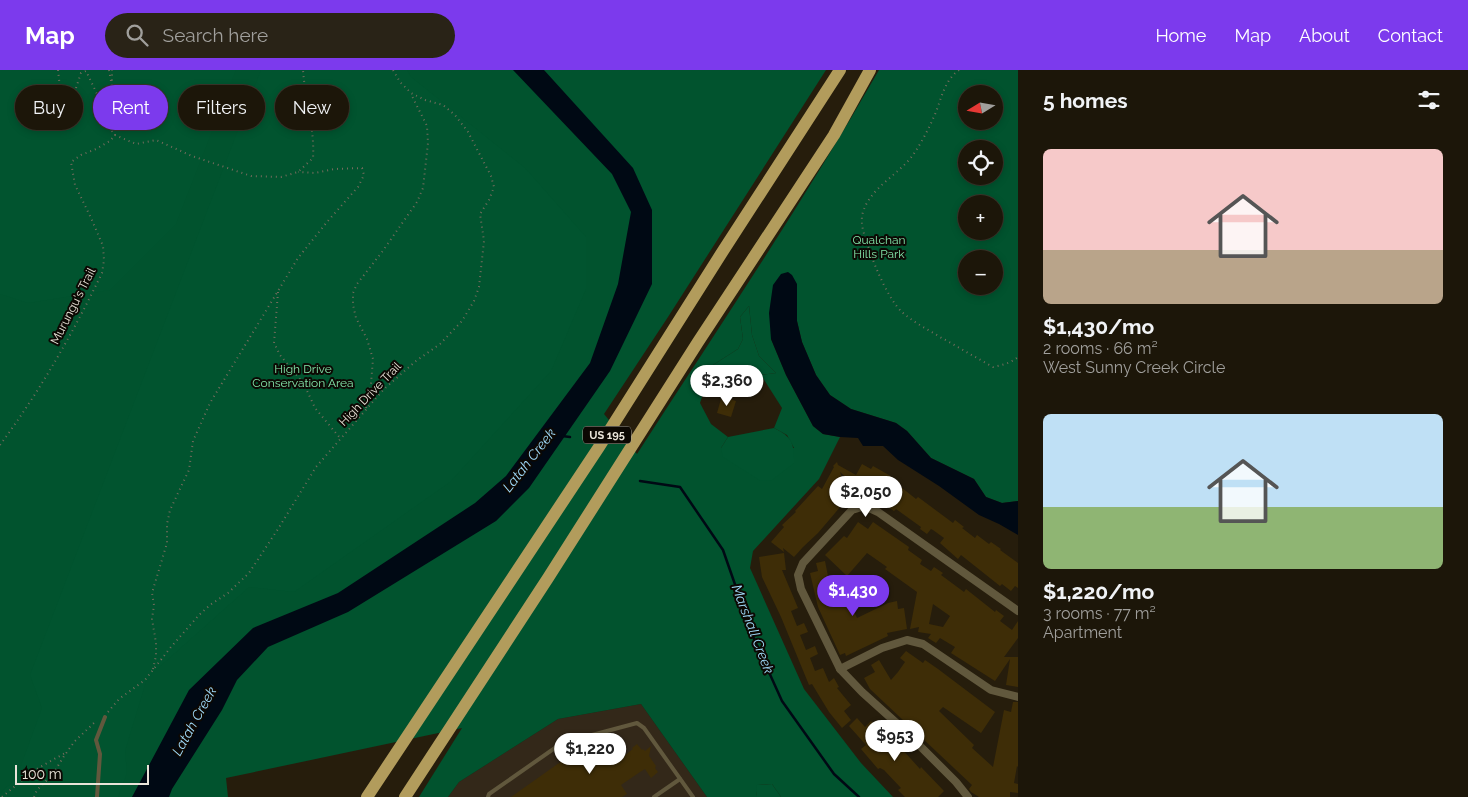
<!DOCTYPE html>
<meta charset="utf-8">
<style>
body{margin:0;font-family:Raleway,sans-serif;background:#292317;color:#f1f3f6;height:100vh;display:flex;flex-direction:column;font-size:19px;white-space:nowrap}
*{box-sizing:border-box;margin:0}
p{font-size:16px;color:#a09f9c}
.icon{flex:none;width:28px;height:28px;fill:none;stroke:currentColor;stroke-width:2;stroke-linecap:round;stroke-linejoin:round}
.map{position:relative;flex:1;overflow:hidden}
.drawer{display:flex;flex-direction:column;background:#1c1609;width:450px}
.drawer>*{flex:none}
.top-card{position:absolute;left:15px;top:15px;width:475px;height:45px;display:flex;gap:10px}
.needle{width:32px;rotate:259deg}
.fabs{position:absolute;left:958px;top:15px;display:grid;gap:10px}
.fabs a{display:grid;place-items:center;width:45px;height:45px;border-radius:50%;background:#1c1609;box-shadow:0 2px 8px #0003,0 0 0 1px #3a352a;font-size:25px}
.scale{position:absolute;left:15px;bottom:12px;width:134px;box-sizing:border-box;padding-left:5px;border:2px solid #eae4d9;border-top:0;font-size:14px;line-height:18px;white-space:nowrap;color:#eae4d9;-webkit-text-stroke:4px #0c0803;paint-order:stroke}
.price{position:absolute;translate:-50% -42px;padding:0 11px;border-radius:18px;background:#fff;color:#222;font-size:16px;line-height:32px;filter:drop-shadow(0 1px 2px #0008)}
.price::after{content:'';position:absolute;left:50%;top:30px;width:15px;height:11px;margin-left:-8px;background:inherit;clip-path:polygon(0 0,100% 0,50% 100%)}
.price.selected{background:#7c3aed;color:#fff}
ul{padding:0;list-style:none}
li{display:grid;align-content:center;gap:10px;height:265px;padding:0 25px}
li span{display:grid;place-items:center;height:155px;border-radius:8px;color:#555}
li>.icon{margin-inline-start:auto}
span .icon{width:90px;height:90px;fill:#fffc;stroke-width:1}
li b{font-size:21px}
h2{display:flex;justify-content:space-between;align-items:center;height:60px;padding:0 25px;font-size:21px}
.chip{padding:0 18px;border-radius:22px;background:#1c1609;box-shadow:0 2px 8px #0003,0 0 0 1px #3a352a;font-size:18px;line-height:45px}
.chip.selected{background:#7c3aed;color:#fff}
header{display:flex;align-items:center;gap:30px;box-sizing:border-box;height:70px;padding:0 25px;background:#7c3aed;color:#fff}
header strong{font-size:24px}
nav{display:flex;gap:28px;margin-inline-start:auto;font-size:18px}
.search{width:350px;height:45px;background:#292317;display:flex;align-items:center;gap:12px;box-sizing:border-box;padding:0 18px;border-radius:28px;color:#a09f9c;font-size:19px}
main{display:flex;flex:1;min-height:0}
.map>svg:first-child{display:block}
</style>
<header>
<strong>Map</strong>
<div class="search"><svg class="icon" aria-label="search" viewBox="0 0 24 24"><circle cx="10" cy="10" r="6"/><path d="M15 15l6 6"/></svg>Search here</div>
<nav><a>Home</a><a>Map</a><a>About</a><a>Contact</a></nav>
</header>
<main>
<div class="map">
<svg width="1018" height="727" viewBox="0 0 1018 727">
<rect width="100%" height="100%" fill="#261d0c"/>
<!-- commercial -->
<polygon fill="#332819" points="641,634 707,727 448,727 459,712 558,649"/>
<!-- green -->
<path fill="#01532e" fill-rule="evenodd" d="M 0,0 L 826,0 L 668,247 L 604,344 L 637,384 C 719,257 804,131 879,0 L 1018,0 L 1018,431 L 1002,433 L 986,427 L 974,409 L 931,388 L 907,361 L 896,353 L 851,339 L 830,325 L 816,305 L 802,272 L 797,251 L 797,214 L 771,269 L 786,305 L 813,356 L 823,364 L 840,367 L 819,409 L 753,481 L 750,498 L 804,619 L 861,693 L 893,727 L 781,727 L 772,714 L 758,715 L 756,727 L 707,727 L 641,634 L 558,649 L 459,712 L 448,727 L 419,727 L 462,658 L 226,708 L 228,727 L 0,727 ZM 966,24 L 994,24 L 994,51 L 966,51 ZM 966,79 L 994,79 L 994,106 L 966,106 ZM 966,134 L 994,134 L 994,161 L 966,161 ZM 966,189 L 994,189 L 994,216 L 966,216 ZM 749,236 L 752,265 L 759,286 L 776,303 L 761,305 L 782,338 L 774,358 L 787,365 L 794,378 L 721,378 L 728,367 L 711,354 L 700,333 L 713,295 L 738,279 L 743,269 L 740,247 Z"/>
<!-- forest -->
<g fill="#01542f">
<polygon points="0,0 236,0 176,154 110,220 28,233 0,224"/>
<polygon points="261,0 407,0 411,7 525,98 586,167 586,219 551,301 450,412 294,522 249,517 147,608 125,681 127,703 118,727 0,727 0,723 16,709 42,638 30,605"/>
<polygon points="749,236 752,265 759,286 776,303 761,305 711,301 713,295 738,279 743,269 740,247"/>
<path d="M 774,358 C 792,367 794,372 794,393 L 772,410 L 761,411 L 723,387 L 721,378 L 728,367 Z"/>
<polygon points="772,714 781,727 756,727 757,715"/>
</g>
<!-- water -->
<g fill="#000914">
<polygon points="513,0 544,0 633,98 652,140 652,214 610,301 529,418 496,451 348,542 268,577 237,610 222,640 172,719 169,727 132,727 189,620 253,558 338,523 475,433 506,406 590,293 618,214 631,142 612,104"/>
<polygon points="788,202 792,205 797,214 797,251 802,272 816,305 830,325 851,339 896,353 907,361 931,388 974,409 986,427 1002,433 1018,431 1018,465 999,454 979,445 939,416 898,390 883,376 863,376 858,368 840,367 823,364 813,356 786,305 771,269 769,243 773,215 781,204"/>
</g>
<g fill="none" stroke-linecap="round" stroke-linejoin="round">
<!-- stream -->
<g stroke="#000914" stroke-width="2.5">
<polyline points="562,366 570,367"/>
<polyline points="640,411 680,417 723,480 754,569 782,631 834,704 859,727"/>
</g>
</g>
<!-- building -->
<g fill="#3e2d07" fill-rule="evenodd">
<polygon points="727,328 736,331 731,347 717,343 721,329 726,331"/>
<polygon points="837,392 838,395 856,405 862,394 871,399 873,396 889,405 898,412 897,414 916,429 918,427 953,453 955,450 964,457 962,458 975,468 977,465 989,474 991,472 1001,479 1000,480 1018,493 1018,518 1015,516 1011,521 1002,514 1000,516 961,485 958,489 940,473 944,468 933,460 931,459 927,464 920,459 921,457 896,439 894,441 873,428 876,424 860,413 857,417 840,402 847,422 832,428 841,436 818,463 803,477 794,487 783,478 784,482 771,472 784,457 782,455 796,442 795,441 818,416 822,419 834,397 833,396"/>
<path d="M 858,452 L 868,459 L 873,452 L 909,477 L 908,480 L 922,490 L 920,494 L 931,501 L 934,497 L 943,503 L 941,505 L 964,522 L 966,519 L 995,542 L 996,540 L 1004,546 L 1000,551 L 1012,560 L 1018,551 L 1018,568 L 1004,587 L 1018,587 L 1018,617 L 1006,615 L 1010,589 L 995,611 L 951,583 L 955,577 L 940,568 L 936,573 L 928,568 L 931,564 L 918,562 L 919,557 L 910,559 L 917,522 L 885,499 L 887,497 L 867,483 L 847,506 L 825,485 L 844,466 L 847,468 ZM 933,534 L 950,546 L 943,557 L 929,554 Z"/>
<polygon points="784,483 786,500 782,500 798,538 791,541 797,556 804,553 808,562 800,565 806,580 815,576 818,584 810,588 815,601 823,598 829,612 834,608 839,617 837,618 851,635 844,641 851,650 842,658 829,642 812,614 809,615 781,547 762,507 759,487"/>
<polygon points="825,491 830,516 836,514 840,530 847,526 857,548 888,533 897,531 898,539 904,538 907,559 887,563 888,566 846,586 845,583 840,585 818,537 810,503 818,501 816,493"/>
<polygon points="906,581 923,593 925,590 938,599 995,642 981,663 943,637 939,641 974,675 972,678 993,697 1004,640 1011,642 1013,632 1018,632 1018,697 1017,696 1014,713 1018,714 1018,723 1010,722 1010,727 979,727 971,722 969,719 972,715 870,619 864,608 875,602 871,595 879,590 891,610 898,602 905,592 900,588"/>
<polygon points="857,648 865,657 871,651 879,660 882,657 920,699 921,697 944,721 938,727 905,727 898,720 901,718 884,700 880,698 878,699 861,679 866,675 849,656"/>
<polygon points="590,671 606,694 617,686 620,689 633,679 632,678 637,674 642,680 643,679 645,681 651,676 649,686 656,696 655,698 658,702 651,708 645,699 640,702 621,715 627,724 622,727 511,727"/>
</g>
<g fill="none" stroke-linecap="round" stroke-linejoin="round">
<!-- path -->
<g stroke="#746c5d" stroke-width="2" stroke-dasharray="1 4" stroke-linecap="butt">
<polyline points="58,0 62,36 67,39 72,30 81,3 86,1 97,24 109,24 112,18"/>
<polyline points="109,0 111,11"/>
<path d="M 959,0 C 945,10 942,26 936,42 C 930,56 923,70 915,82 C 901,104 871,116 863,142 C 859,155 866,169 870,182 C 876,199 889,230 902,242 C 913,252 927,259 940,267 C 958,277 975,287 993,297 C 1002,295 1011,293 1018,287"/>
<path d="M 97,24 L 107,54 L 115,65 L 136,74 L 156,70 L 192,86 L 251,106 L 281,107 L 298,102 L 313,88 C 315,60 305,29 303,0"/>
<polyline points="278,222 274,273 280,285 304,314 315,338 340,368"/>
<polyline points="366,338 370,326 373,289 367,269 356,248 353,235 353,223 357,214 382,182 417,132 423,118 428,73 427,56 411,24"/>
<path d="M 0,375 C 40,321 73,263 102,203 L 104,190 L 103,176 L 91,148 L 75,115 L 71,92 L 81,85 L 96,79 L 110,71 L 115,65 L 115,37 L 112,17 L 112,0"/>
<polyline points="153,599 156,586 156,573 152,549 154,535 152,523 167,473 167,454 170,440 189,400 193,371 210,333 298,188 327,152 358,117 364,105 362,98 334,99 315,103 298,102"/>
<polyline points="108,642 119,629 145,610 171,577 199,545 210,535 228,523 249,503 278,459 316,397 384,319 416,291 440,274 462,251 474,231 479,217 484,171 480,144 489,130 494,117 491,106 468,62 455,45 443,35 425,30 411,23 400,12 393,0"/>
<polyline points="2,727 33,701 65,683"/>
<polyline points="34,727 37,720 53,704 64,686 75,671 95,652"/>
</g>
<!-- service -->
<g stroke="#61583d" stroke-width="4">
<polyline points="97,727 100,684 96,670 105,647"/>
<polyline points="488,727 489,724 562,673 637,653 644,658 693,727"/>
<polyline points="654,727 680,709"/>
</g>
<!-- minor -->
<g stroke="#61583d" stroke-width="8">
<polyline points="840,599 882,578 907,570 923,574 991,620 1018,627"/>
<polyline points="968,727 956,712 902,658 862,622 840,599 801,519 798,505 803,493 852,440 865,436 878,442 1018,541"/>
</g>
<!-- trunk -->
<g stroke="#b29c5c" stroke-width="12">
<polyline points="367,727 599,377 721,184 840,0"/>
<polyline points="405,727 548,508 698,272 834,65 870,0"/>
</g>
</g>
<g text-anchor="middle" stroke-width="4" stroke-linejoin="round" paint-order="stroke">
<!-- shield labels -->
<rect fill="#0c0803" stroke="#a7a299" stroke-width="1" x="583" y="356.5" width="48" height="17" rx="4"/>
<g font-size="11" font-weight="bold" fill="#eae4d9">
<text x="607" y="369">US 195</text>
</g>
<!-- park labels -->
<g font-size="12" fill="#83e4a9" stroke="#0c0803">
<text x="879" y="174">Qualchan<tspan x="879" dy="14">Hills Park</tspan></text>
<text x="303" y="303">High Drive<tspan x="303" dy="14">Conservation Area</tspan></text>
</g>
<!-- street labels -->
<g font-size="12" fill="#eae4d9" stroke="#0c0803">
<text transform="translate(73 236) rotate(-63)" y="4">Murungu's Trail</text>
<text transform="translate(370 324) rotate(-46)" y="4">High Drive Trail</text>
</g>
<!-- water labels -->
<g font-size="14" font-style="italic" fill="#a0dbfb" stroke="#0c0803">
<text transform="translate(529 390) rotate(-52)" y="5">Latah Creek</text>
<text transform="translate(753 559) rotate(69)" y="5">Marshall Creek</text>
<text transform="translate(194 651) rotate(-61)" y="5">Latah Creek</text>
</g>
</g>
</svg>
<div class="fabs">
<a><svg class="needle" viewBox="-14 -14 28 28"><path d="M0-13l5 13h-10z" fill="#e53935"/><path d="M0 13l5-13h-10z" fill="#a09f9c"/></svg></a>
<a><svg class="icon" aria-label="locate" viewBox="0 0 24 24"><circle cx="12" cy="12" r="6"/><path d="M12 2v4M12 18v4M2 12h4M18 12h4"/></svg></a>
<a>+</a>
<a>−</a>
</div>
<div class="scale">100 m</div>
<b class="price" style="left:727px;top:337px">$2,360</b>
<b class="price" style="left:866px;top:448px">$2,050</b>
<b class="price selected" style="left:853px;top:547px">$1,430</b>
<b class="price" style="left:895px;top:692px">$953</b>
<b class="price" style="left:590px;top:705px">$1,220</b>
<div class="top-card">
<a class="chip">Buy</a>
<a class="chip selected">Rent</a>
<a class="chip">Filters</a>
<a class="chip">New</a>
</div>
</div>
<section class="drawer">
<h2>5 homes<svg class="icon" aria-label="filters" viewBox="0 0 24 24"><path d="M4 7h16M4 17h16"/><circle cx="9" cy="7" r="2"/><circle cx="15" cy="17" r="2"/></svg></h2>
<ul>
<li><span style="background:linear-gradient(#f6c9c9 65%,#b9a48a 0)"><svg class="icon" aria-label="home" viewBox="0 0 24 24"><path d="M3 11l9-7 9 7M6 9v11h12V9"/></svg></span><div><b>$1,430/mo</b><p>2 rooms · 66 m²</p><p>West Sunny Creek Circle</p></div></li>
<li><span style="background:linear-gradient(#bfe0f5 60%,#8fb573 0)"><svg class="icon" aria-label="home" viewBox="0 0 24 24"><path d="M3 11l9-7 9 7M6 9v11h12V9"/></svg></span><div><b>$1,220/mo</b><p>3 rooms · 77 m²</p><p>Apartment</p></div></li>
</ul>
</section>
</main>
